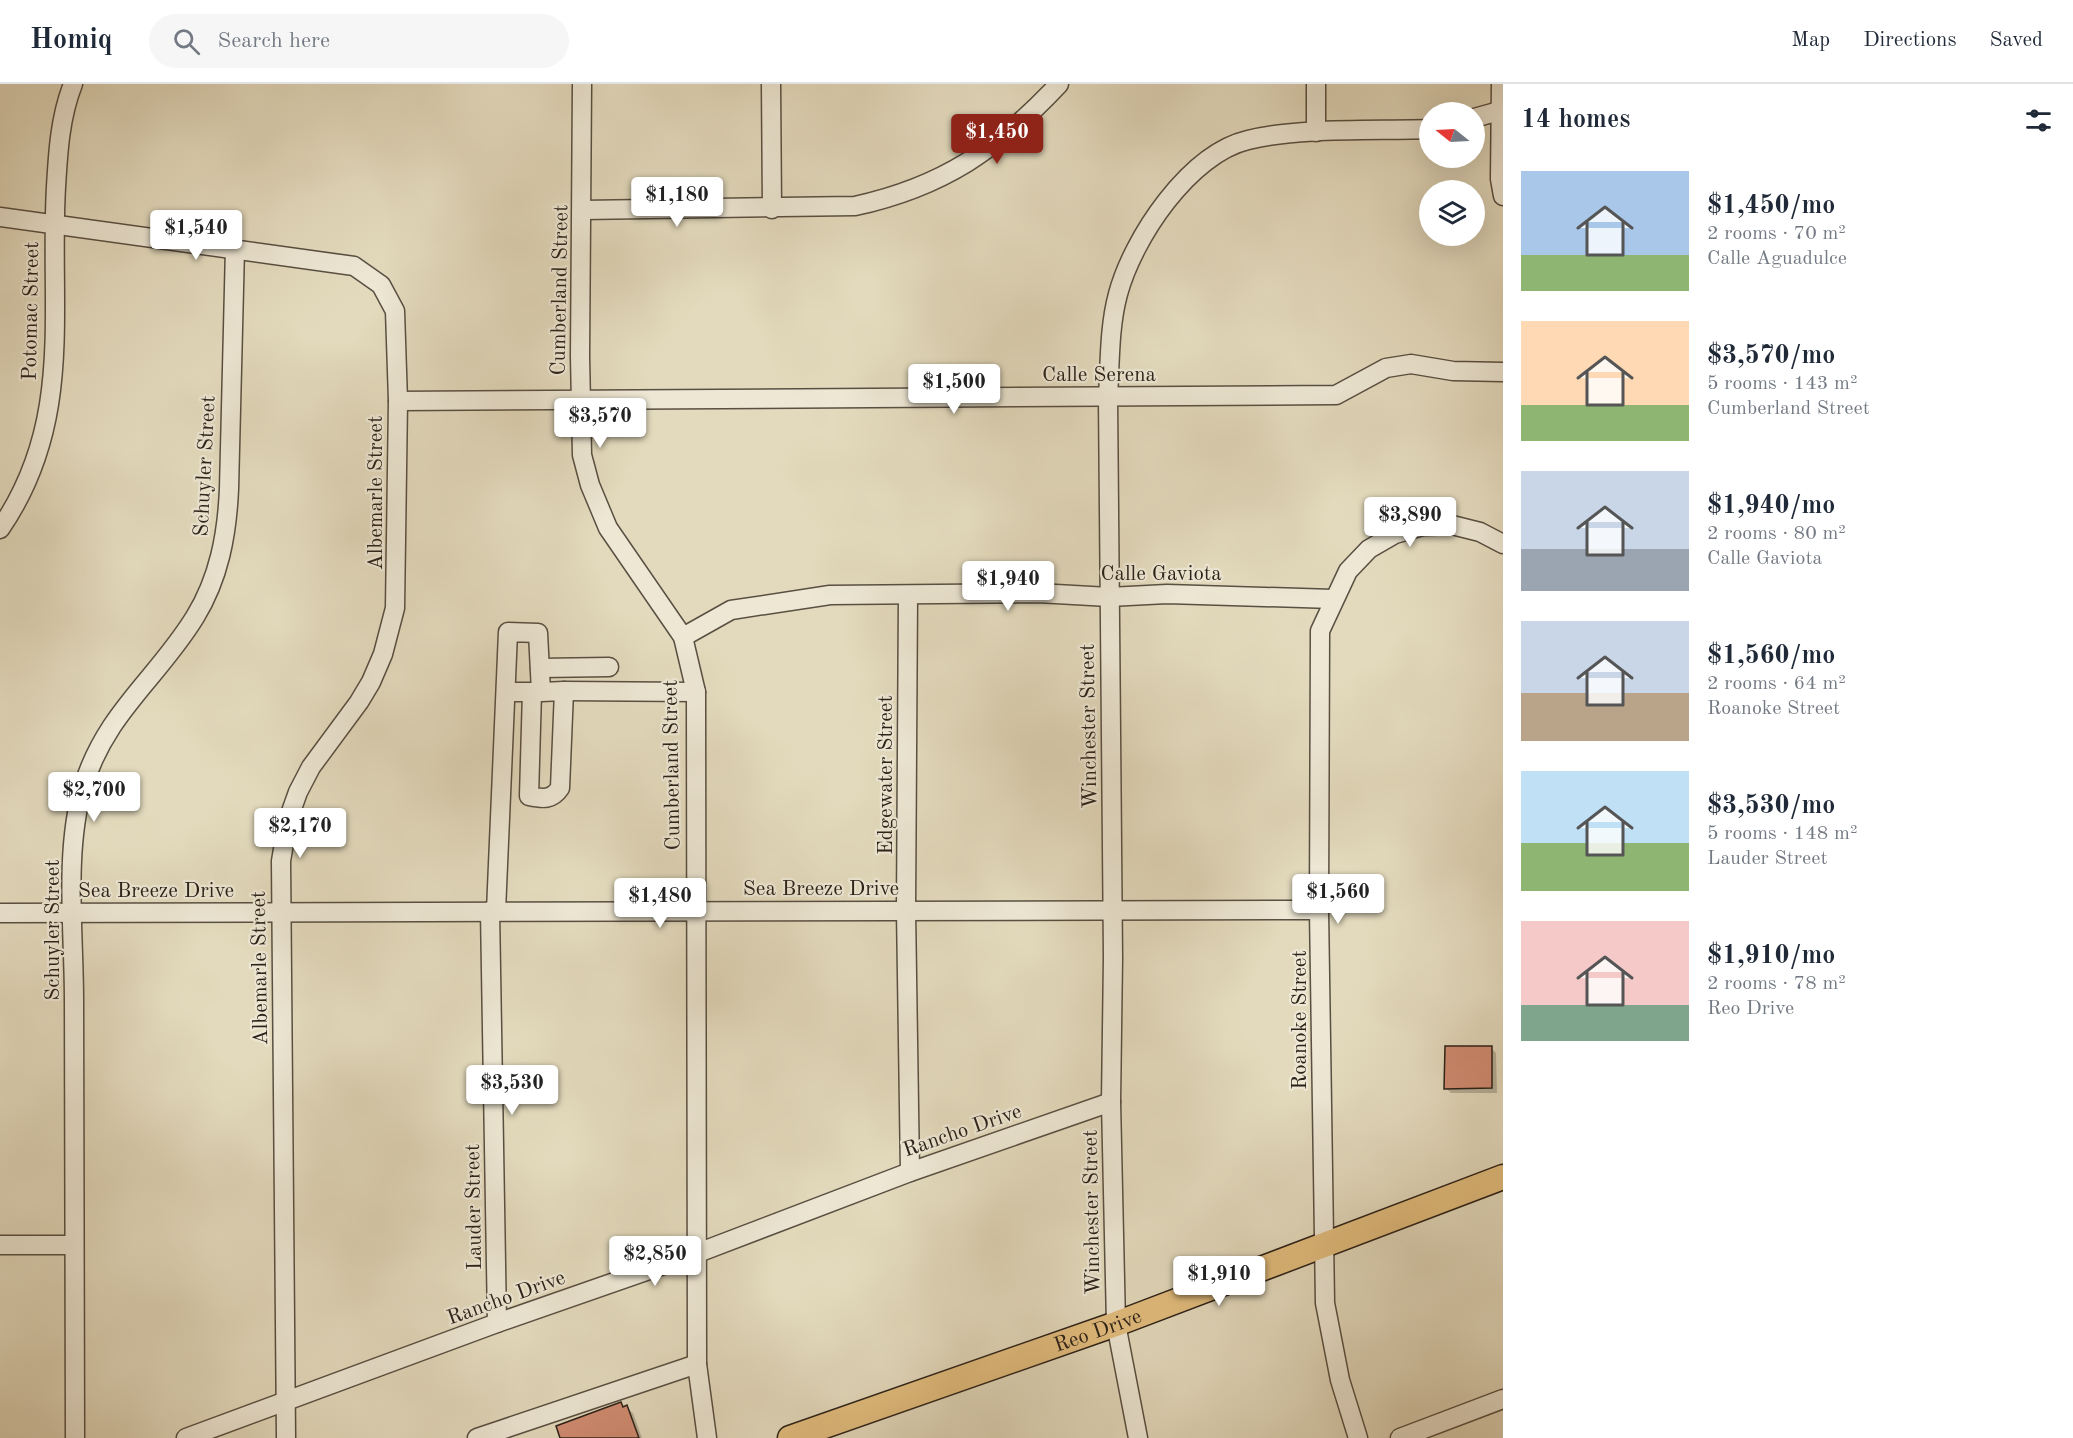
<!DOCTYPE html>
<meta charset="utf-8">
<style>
body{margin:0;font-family:"Old Standard TT",serif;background:#f6f6f7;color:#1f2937;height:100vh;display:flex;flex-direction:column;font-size:22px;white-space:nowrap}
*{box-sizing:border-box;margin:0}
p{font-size:20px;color:#747a83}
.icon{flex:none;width:33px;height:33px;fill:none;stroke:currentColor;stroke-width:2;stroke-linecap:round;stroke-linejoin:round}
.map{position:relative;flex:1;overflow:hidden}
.drawer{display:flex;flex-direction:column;background:#fff;width:570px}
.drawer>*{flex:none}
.needle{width:39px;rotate:288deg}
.controls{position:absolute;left:1419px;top:18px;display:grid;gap:12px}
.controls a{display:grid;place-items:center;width:66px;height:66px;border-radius:50%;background:#fff;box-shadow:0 6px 24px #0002;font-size:30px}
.price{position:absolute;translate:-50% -51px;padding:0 14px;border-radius:6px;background:#fff;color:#222;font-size:20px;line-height:39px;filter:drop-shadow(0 2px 3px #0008)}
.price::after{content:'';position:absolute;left:50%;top:36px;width:18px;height:14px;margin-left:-9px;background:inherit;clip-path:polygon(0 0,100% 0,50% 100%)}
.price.selected{background:#8f2418;color:#fff}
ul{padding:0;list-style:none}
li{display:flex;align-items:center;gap:18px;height:150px;padding:0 18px}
li span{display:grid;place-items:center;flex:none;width:168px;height:120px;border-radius:0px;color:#555}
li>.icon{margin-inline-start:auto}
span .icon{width:72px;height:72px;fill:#fffc;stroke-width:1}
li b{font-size:26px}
h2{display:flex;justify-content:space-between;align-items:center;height:72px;padding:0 18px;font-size:26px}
header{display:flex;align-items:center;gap:36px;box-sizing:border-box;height:84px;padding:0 30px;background:#fff;border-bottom:2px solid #e0e1e3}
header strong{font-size:28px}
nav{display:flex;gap:33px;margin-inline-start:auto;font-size:21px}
.search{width:420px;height:54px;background:#f6f6f7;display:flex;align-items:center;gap:15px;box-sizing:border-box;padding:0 21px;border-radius:33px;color:#747a83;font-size:22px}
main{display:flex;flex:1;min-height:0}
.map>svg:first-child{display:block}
</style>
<header>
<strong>Homiq</strong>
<div class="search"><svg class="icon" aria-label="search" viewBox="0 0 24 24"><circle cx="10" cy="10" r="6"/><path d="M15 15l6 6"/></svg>Search here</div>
<nav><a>Map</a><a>Directions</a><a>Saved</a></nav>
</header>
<main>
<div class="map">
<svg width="1503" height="1354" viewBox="0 0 1503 1354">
<rect width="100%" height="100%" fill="#e3dabd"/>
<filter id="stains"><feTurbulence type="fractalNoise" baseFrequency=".00333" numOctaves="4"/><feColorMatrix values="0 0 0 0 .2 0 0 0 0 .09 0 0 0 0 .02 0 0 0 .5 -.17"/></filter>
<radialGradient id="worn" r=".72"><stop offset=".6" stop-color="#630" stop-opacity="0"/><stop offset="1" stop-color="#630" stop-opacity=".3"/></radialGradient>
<!-- shadow -->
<g fill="#0003">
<polygon points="1491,964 1496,969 1497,1009 1451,1009 1446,1004"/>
<polygon points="620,1319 633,1329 642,1354 562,1354"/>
</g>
<!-- building -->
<g fill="#d18c72" stroke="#2b2119" stroke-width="1.5">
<polygon points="1445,962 1492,962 1492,1004 1444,1005"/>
<polygon points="621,1318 623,1323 627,1321 639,1354 560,1354 556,1342"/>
</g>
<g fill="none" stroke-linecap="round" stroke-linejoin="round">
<defs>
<g id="minor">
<polyline points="582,0 580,272 582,371 590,401 608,444 683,553 696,608 697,1280 707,1354"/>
<polyline points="771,0 772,125"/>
<polyline points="1501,0 1500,95 1503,112"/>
<polyline points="1474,34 1503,26"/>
<polyline points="1316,48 1316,0"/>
<path d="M 582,126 L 855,122 C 943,103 998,65 1059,0"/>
<polyline points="0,133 354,182 381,201 395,227 398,317 395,524 383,570 371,598 359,618 311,683 298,708 288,736 281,777 286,1354"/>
<polyline points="398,317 1336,311 1386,284 1411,280 1453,287 1503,288"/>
<path d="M 0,445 C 75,336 49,226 56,103 C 58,68 60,33 73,0"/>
<polyline points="908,511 906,826 910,1088"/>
<polyline points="683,553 731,526 830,511 1038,509 1109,513 1167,510 1333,515"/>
<polyline points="540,584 609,583"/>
<polyline points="564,607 696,608"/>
<path d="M 532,608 L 529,712 C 543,715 552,716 560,704 L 564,607 L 541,608"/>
<polyline points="490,827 497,1239"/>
<polyline points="496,827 508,548 538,549 541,608 506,608"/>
<polyline points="0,829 1319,826"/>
<polyline points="0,1161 74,1161"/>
<path d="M 75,1354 C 74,1208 74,1062 74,916 C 74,848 64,768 83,703 C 106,628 157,595 195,533 C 219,494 227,451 229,405 L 235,164"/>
<polyline points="186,1354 497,1239 695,1170 910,1088 1111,1018"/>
<polyline points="477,1354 697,1280"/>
<path d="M 1138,1354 L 1116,1240 L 1111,1018 L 1113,874 L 1108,314 C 1110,280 1109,243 1118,210 C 1133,154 1189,70 1248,56 C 1301,43 1375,47 1430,45"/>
<polyline points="1358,1354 1340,1296 1325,1219 1319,826 1320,547 1348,487 1369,465 1395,450 1423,442 1452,441 1480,448 1503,460"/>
<polyline points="1400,1354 1503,1315"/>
</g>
<g id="major">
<path id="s1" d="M 790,1354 L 1116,1240 L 1503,1093"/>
</g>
</defs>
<!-- minor casing -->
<use href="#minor" stroke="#594f42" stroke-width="21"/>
<!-- major casing -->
<use href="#major" stroke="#2b2119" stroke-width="27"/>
<!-- minor -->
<use href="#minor" stroke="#ede7d4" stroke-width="18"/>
<!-- major -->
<use href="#major" stroke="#e2bd7e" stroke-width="24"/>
</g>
<g text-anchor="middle" stroke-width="4.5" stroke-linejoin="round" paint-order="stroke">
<!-- street labels -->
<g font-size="21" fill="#2b2119" stroke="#ede7d4">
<text transform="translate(559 206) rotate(-89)" y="7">Cumberland Street</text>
<text transform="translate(30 227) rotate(-89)" y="7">Potomac Street</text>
<text x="1099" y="297">Calle Serena</text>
<text transform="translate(204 382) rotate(-87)" y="7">Schuyler Street</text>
<text transform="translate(375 409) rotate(-90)" y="7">Albemarle Street</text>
<text x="1161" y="496">Calle Gaviota</text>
<text transform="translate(1088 642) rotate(-91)" y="7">Winchester Street</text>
<text transform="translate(671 681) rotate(-91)" y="7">Cumberland Street</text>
<text transform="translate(885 691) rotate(-90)" y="7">Edgewater Street</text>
<text x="821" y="811">Sea Breeze Drive</text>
<text x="156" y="813">Sea Breeze Drive</text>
<text transform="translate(52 846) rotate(-90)" y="7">Schuyler Street</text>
<text transform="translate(259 884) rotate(-91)" y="7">Albemarle Street</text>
<text transform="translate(1299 936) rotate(-90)" y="7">Roanoke Street</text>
<text transform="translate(962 1046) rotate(-19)" y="7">Rancho Drive</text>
<text transform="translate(473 1123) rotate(-91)" y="7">Lauder Street</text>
<text transform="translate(1091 1128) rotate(-91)" y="7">Winchester Street</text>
<text transform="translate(506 1213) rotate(-20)" y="7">Rancho Drive</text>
<text dy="7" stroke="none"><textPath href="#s1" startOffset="326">Reo Drive</textPath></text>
</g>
</g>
<rect width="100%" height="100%" filter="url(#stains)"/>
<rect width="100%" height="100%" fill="url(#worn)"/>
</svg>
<div class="controls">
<a><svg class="needle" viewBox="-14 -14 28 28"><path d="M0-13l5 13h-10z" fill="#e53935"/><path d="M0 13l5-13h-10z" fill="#747a83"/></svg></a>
<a><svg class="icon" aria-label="layers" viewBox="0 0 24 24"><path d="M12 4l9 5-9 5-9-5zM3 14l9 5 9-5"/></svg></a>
</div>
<b class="price selected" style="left:997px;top:81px">$1,450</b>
<b class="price" style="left:677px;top:144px">$1,180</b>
<b class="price" style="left:196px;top:177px">$1,540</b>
<b class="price" style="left:954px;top:331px">$1,500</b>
<b class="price" style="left:600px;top:365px">$3,570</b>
<b class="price" style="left:1410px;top:464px">$3,890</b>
<b class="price" style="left:1008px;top:528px">$1,940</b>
<b class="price" style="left:94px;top:739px">$2,700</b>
<b class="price" style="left:300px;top:775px">$2,170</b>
<b class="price" style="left:1338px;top:841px">$1,560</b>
<b class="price" style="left:660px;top:845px">$1,480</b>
<b class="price" style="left:512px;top:1032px">$3,530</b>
<b class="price" style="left:655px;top:1203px">$2,850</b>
<b class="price" style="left:1219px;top:1223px">$1,910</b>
</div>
<section class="drawer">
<h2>14 homes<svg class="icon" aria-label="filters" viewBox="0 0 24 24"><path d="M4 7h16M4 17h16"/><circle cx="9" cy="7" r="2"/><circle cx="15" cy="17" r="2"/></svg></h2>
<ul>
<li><span style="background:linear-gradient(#a9c7e8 70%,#8fb573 0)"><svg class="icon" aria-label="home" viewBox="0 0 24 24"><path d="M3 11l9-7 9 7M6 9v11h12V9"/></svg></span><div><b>$1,450/mo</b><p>2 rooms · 70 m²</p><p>Calle Aguadulce</p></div></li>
<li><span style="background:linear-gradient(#ffd9b3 70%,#8fb573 0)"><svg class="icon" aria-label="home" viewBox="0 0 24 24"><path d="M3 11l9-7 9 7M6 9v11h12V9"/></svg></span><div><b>$3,570/mo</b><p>5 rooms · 143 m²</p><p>Cumberland Street</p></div></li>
<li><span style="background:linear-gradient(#c9d6e8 65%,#9aa5b1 0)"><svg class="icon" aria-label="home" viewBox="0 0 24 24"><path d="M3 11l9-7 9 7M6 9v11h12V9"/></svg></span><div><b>$1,940/mo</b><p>2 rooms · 80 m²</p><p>Calle Gaviota</p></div></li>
<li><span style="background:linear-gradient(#c9d6e8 60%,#b9a48a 0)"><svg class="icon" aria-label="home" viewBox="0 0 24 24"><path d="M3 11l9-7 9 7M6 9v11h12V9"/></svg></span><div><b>$1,560/mo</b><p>2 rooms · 64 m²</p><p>Roanoke Street</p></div></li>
<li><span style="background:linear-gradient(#bfe0f5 60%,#8fb573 0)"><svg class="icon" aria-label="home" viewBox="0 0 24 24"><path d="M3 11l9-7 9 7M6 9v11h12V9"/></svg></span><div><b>$3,530/mo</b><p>5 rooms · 148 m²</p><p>Lauder Street</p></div></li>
<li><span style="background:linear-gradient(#f6c9c9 70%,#7fa58c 0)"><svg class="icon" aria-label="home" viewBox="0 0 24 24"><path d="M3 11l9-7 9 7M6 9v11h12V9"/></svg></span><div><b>$1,910/mo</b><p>2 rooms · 78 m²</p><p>Reo Drive</p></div></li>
</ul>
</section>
</main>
